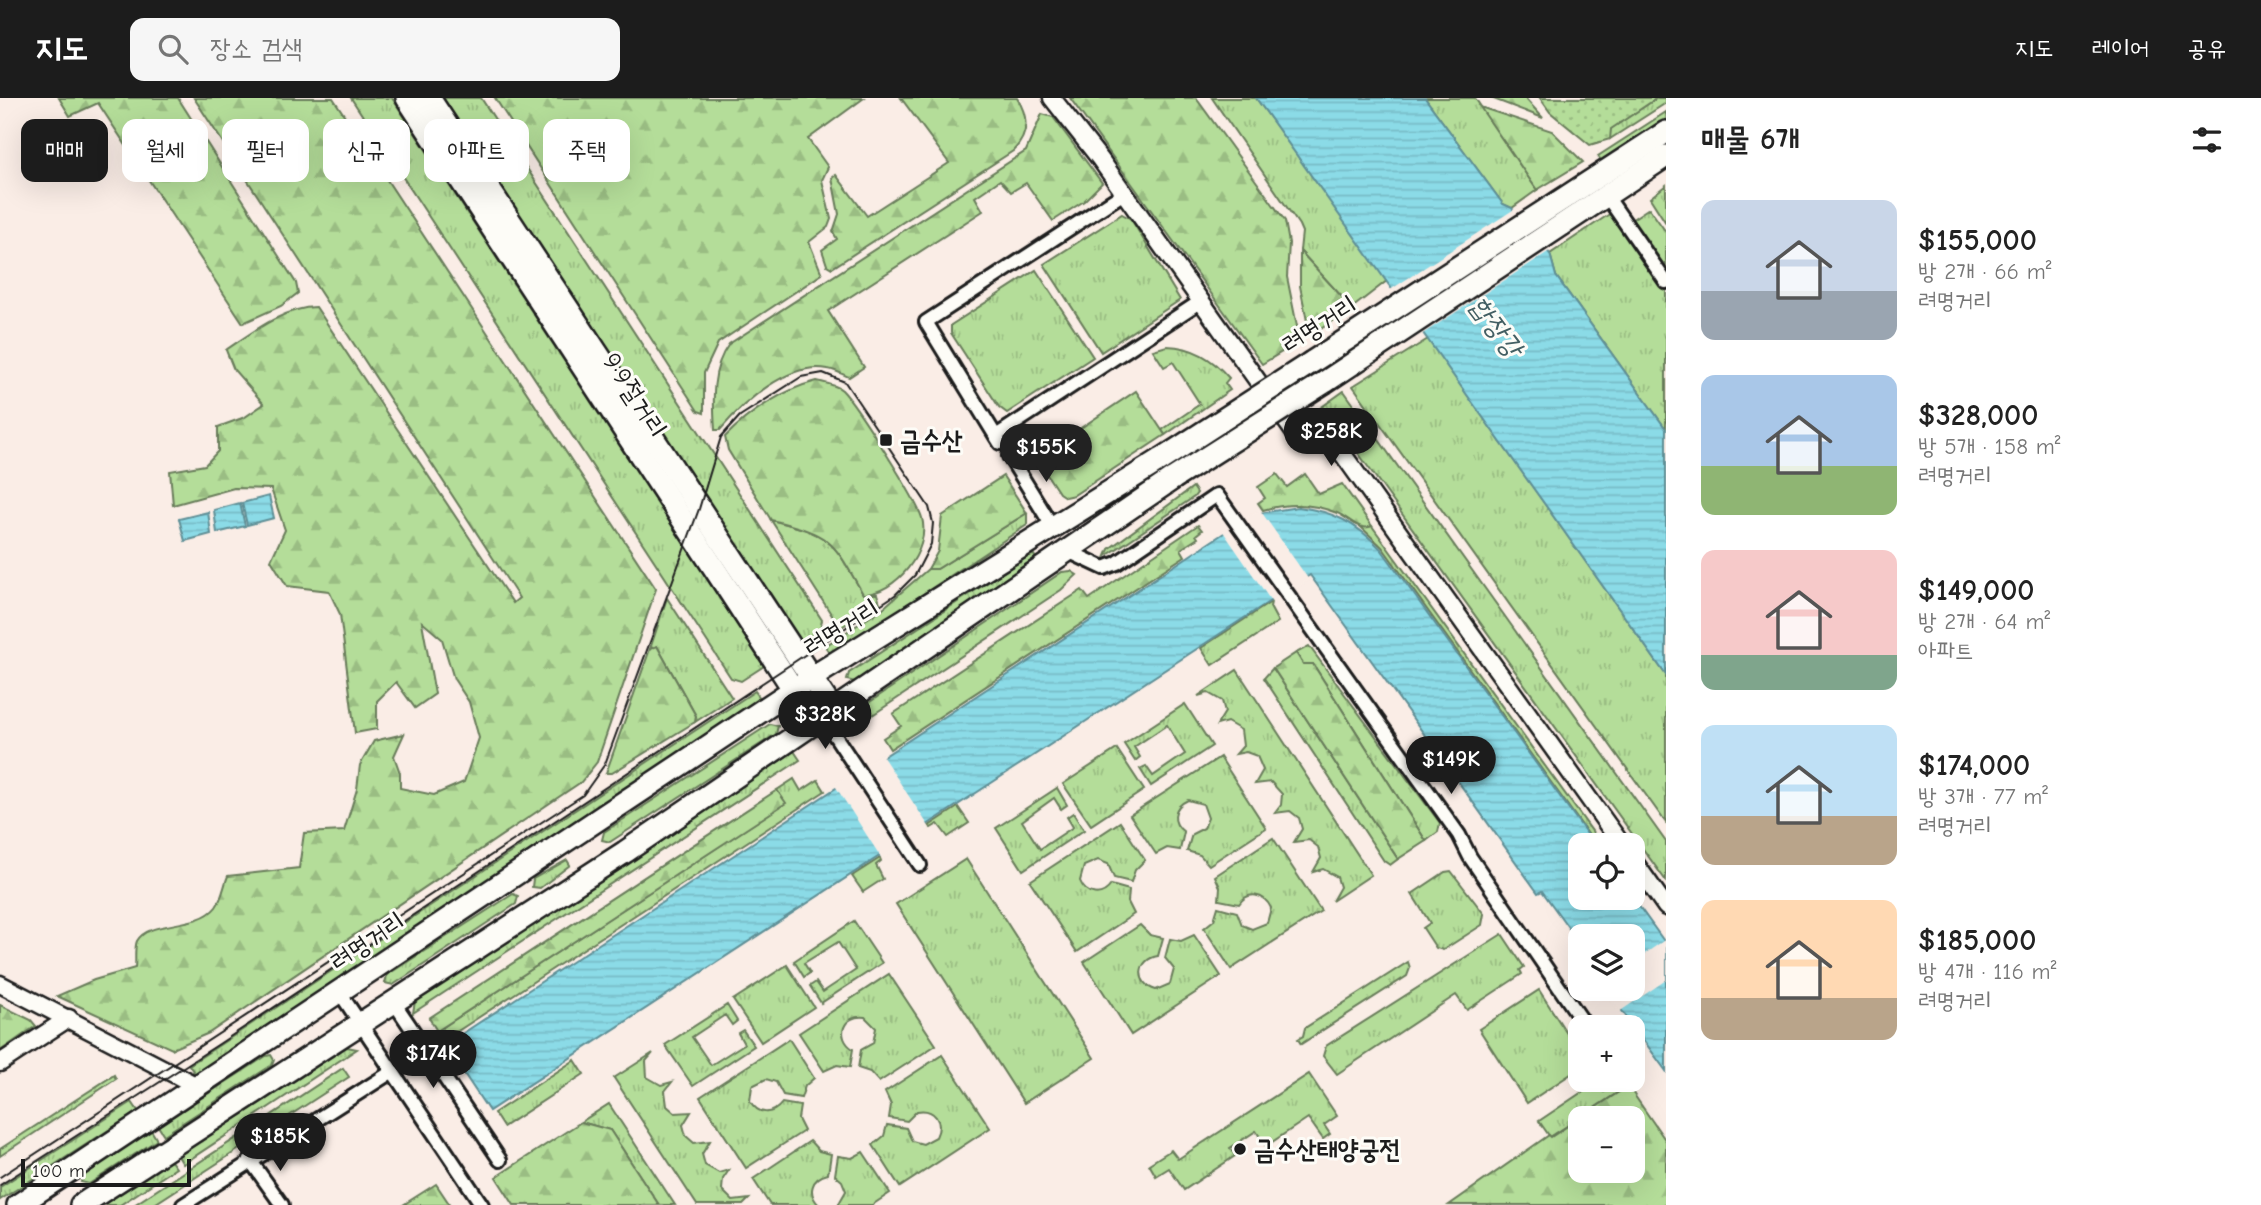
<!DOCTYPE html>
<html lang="ko">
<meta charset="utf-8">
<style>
body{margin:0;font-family:"Comic Neue","Poor Story",sans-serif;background:#f6f6f6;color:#222;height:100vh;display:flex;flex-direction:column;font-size:26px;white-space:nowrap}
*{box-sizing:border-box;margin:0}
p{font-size:23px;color:#767676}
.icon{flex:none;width:38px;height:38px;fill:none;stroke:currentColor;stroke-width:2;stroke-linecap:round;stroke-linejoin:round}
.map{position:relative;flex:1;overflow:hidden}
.drawer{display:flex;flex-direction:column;background:#fff;width:595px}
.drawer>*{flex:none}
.hud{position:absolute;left:21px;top:21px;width:665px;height:63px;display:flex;gap:14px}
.controls{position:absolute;left:1568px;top:735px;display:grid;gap:14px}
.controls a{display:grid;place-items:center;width:77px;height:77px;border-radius:14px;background:#fff;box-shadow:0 7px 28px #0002;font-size:35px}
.scale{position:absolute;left:21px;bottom:18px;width:170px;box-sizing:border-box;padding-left:7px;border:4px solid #1c1c1c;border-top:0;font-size:19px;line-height:24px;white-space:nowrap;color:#1c1c1c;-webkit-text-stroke:5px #fdfcf7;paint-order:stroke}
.price{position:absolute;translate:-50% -60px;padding:0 16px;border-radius:24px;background:#1c1c1c;color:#fff;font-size:23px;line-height:46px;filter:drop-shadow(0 2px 4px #0008)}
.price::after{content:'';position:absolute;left:50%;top:42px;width:21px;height:16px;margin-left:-10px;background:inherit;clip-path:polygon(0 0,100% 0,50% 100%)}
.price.on{background:#222;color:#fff}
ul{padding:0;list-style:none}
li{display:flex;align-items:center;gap:21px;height:175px;padding:0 35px}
li span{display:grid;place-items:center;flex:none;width:196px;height:140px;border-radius:14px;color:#555}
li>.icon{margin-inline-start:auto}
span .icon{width:84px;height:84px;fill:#fffc;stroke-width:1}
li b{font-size:30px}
h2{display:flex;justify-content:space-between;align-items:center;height:84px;padding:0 35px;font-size:30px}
.chip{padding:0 24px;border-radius:14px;background:#fff;box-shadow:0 7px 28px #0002;font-size:24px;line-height:63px}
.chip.on{background:#1c1c1c;color:#fff}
header{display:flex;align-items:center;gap:42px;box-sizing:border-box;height:98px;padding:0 35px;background:#1c1c1c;color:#fff}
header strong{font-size:33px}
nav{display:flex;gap:38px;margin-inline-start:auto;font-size:24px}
.search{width:490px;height:63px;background:#f6f6f6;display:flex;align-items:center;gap:18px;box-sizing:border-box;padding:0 24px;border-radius:14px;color:#767676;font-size:26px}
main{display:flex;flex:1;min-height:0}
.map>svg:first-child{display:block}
</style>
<header>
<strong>지도</strong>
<div class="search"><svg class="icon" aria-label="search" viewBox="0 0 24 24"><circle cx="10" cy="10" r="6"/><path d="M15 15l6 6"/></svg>장소 검색</div>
<nav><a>지도</a><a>레이어</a><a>공유</a></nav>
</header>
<main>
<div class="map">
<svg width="1666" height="1107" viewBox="0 0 1666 1107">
<defs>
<pattern id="grass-tufts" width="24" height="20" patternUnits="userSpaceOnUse" patternTransform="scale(1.75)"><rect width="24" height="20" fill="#b4dd99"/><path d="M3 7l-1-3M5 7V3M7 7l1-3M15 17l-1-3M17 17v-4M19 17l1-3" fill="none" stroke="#9abd83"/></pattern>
<pattern id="forest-firs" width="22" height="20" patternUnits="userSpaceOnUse" patternTransform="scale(1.75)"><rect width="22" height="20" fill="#b4dd99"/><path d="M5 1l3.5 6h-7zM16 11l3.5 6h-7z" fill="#9abd83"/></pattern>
<pattern id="park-dots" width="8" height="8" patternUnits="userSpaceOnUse" patternTransform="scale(1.75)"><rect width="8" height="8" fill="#b4dd99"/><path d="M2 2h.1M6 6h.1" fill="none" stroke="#9abd83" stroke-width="1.8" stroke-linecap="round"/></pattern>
<pattern id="water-rules" width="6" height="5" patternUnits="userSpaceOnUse" patternTransform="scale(1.75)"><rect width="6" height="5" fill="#8bdbe7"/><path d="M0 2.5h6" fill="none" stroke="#77bbc6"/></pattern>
</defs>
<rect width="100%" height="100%" fill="#faede6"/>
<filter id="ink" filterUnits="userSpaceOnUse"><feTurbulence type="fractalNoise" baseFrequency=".0143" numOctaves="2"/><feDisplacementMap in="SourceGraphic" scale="14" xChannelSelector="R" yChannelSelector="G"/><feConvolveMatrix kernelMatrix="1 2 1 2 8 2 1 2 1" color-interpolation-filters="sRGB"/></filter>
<g filter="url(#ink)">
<!-- grass -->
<g fill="url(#grass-tufts)" stroke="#687c5a" stroke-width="2">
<polygon points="351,0 392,0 764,568 741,583 731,580"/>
<polygon points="440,0 481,0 822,522 820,532 798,547"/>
<polygon points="1212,0 1256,0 1388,182 1352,210 1300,153 1302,134 1299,127"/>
<polygon points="1425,0 1475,0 1537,92 1512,110 1503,106"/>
<polygon points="1657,0 1666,0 1666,5 1610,41 1610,31"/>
<polygon points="1666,14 1666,22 1602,64 1598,58"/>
<polygon points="1666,87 1666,125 1650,100"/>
<polygon points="1649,110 1666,134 1666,178 1628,124"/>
<polygon points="1611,115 1666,192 1666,331 1556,178 1550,156"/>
<polygon points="1122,116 1131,121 1180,202 1101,254 1044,166"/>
<polygon points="1036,172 1093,259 1007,315 999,309 951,235 951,227"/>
<polygon points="1428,241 1666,577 1666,725 1353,288"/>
<path d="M 1167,248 C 1193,249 1212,260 1229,280 L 1225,285 L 1230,292 L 1165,337 L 1162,332 L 1200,306 L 1173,264 L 1164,269 L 1153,252 Z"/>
<polygon points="1344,293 1666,744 1666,783 1333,320 1321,316 1309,318"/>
<polygon points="1193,389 1197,395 1194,399 1106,458 1109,451"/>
<polygon points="1027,415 1027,427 831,557 825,548 882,511 928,471 937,471"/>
<path d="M 771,422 C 833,437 833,443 863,496 L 877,496 L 880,505 L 840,530 Z"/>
<polygon points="1372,428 1602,747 1596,747 1382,449 1361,429"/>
<polygon points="1034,457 1037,462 1034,467 855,584 847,582 849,575 1028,458"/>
<polygon points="1071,473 1077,477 1061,492 871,618 864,608 1062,474"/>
<polygon points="667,500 732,600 695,624 696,618 657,548 650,551"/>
<polygon points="1271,504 1270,509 1278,524 1212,567 1201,550"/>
<polygon points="1309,548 1440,725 1438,734 1426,743 1313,566 1303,566 1296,555"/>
<polygon points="1273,570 1398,761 1390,767 1384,763 1264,580"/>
<polygon points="1237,572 1371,777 1332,803 1340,789 1337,779 1323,771 1313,774 1321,760 1318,749 1309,742 1294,744 1302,731 1299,720 1290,713 1275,715 1281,707 1282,696 1271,684 1255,686 1263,672 1257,658 1246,654 1236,656 1243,648 1241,632 1227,624 1217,627 1225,614 1222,603 1208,595 1198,598"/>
<polygon points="755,593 762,603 195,976 189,967"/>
<polygon points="1185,606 1212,648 1151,688 1140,671 1146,668 1153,678 1185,656 1167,627 1134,649 1140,659 1135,663 1124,646"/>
<polygon points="770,626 778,628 776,636 610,744 602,742 604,734"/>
<polygon points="1117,651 1144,692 1091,727 1063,686"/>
<polygon points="794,653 800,662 413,915 415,903 419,899"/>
<path d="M 1220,659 L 1266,730 L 1209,767 L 1200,757 L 1187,753 L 1192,736 L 1204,730 L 1208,720 L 1203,706 L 1188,702 C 1172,709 1171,725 1184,734 L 1180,752 L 1167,750 L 1156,756 L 1130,717 Z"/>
<polygon points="794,681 801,693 818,682 825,693 444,942 437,933 785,705 777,692"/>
<polygon points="1057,690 1067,707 1061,711 1054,700 1022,723 1040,751 1073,729 1067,719 1073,715 1084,732 1023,772 996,730"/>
<polygon points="958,709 969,725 948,739 938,726 931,730 929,728"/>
<path d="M 1120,724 L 1145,762 L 1135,772 L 1131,784 L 1114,780 L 1108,766 L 1098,762 L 1084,768 L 1080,783 C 1086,798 1102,800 1111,787 L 1129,792 L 1128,804 L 1134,816 L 1077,854 L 1030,783 Z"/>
<path d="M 1273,740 L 1321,813 L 1231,871 L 1204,830 L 1214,822 L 1218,809 L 1237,814 L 1242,827 L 1252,831 L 1267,825 L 1271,810 C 1264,795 1248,793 1239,806 L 1219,802 L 1220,789 L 1215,778 Z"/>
<polygon points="880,760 881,763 876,767 883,781 863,794 852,778"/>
<polygon points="966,761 1094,960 1024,1005 896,806"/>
<polygon points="567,762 570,767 540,790 532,789 533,781"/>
<polygon points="1451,773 1484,816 1482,827 1443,852 1436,850 1423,830 1430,825 1412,796 1445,774"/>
<polygon points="513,796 518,798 516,806 393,887 385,885 387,877"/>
<polygon points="854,823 882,865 821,905 810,888 816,884 823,894 856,872 838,844 804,865 810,875 804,879 794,863"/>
<path d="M 1140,827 L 1150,837 L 1163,840 L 1158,858 C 1137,861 1135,886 1156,892 L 1170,886 L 1174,871 L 1165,860 L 1170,841 L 1181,843 L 1194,837 L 1221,878 L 1131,937 L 1084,864 Z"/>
<polygon points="1502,836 1524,869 1520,872 1522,876 1467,912 1456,897 1337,976 1323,958 1326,948"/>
<polygon points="1408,864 1410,870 1407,878 1301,946 1298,941 1303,938 1305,930"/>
<polygon points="787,867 814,909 761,944 733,902"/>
<path d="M 889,876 L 936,947 L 879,984 L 870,974 L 858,970 L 861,952 L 873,945 L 876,930 L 865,919 C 843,916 835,939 853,951 L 850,969 L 837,967 L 824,973 L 799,935 Z"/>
<polygon points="1539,892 1580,956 1580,970 1527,1005 1479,931"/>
<polygon points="727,907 737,923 732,927 725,917 692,939 711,967 744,946 738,935 743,932 754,948 693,988 665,947"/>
<path d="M 789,941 L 814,980 L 805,988 L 801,1000 L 783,997 L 776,984 L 766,981 L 752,988 L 750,1003 C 758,1017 772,1018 782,1005 L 800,1008 L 798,1021 L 804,1033 L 746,1070 L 700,999 Z"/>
<polygon points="347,949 357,951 183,1066 178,1058"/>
<polygon points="653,955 646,963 647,979 661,987 672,984 665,993 667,1008 675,1015 691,1014 683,1027 686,1038 694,1045 710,1043 702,1056 705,1067 719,1075 729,1072 723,1081 722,1092 733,1103 749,1101 743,1107 697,1107 614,980"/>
<polygon points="271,957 274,962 272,967 164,1037 158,1028 266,958"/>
<path d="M 942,957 L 990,1030 L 900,1089 L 873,1047 L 884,1038 L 887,1027 L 906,1030 L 912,1043 L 923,1046 L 936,1039 C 944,1023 934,1010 917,1013 L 907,1023 L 889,1020 L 891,1007 L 885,994 Z"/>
<polygon points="575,962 584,976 503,1029 494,1015"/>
<polygon points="343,970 349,979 249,1044 243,1036"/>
<polygon points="1309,976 1337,1018 1324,1027 1330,1036 1323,1041 1308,1020 1266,1048 1256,1033 1230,1050 1235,1058 1184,1092 1169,1070 1156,1078 1149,1066 1171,1052 1178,1061"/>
<polygon points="114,977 116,981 0,1058 0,1051"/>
<polygon points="1622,982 1628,988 1550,1039 1539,1023 1594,986 1604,994"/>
<polygon points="132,1004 138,1013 0,1102 0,1089"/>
<polygon points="609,1006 675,1107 659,1107 610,1032 581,1024"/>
<polygon points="151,1032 157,1042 89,1086 81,1084 83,1077"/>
<polygon points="238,1039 244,1048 153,1107 134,1107"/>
<path d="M 810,1043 L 819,1053 L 831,1056 L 828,1076 C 811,1080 807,1095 819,1107 L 770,1107 L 753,1081 Z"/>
<polygon points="863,1054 890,1095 872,1107 838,1107 846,1093 842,1083 835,1077 838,1058 852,1060"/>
<polygon points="171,1063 176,1070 120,1107 103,1107"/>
</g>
<!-- forest -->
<g fill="url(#forest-firs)" stroke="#687c5a" stroke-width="2" fill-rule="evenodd">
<polygon points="59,0 178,0 296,185 298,195 281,208 243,225 98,5 70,18"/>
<path d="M 194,0 L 333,0 L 656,491 L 597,664 L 581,684 L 209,935 L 172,951 L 57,898 L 94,882 L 135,870 C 136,862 134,850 137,843 C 149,821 198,832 216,809 C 222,801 224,787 228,778 L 299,770 L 304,735 L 344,733 L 357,691 L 360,667 L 374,643 L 404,636 L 394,658 L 400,675 L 400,690 L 434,697 L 464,684 L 479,640 L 469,604 L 454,581 L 442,541 L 422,524 L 435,596 L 415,610 L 396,584 L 377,603 L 377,631 L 355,635 L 340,516 L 329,493 L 287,488 L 271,462 L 285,432 L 271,391 L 234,390 L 173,407 L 170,373 L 205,367 L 218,353 L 218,329 L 245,319 L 264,306 L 234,272 L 226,252 C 251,235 285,209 316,209 L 513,505 L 519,500 Z"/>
<polygon points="495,0 864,0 808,41 828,69 822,82 831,121 828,129 809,144 822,176 718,245 704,275 704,315 698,313"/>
<path d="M 901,0 L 1017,0 C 1029,19 1029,37 1013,53 L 832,170 L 827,167 L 822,152 L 837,141 L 833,134 L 839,116 L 832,80 L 836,77 L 867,118 L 949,65 Z"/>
<polygon points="1070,0 1196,0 1285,123 1289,145 1287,179 1300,243 1262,266"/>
<polygon points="1491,0 1525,0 1543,20"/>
<polygon points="1480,9 1552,33 1583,64 1537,92"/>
<path d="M 1042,16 L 1053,19 L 1102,85 L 1084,103 L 1053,123 L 1026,85 L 1011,94 L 1000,82 L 975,99 L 983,113 L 828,213 L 864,269 L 849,279 C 842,276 835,272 828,271 C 788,263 743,305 720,332 L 715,332 C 713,302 711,270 729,246 L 1026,53 Z"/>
<polygon points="1300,153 1352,210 1310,238 1300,188"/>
<path d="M 817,283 C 824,285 836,287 842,292 C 856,306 917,402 922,420 C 931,453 895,496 863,496 C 833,443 833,437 771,422 L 728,352 L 725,339 C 749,314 784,291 817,283 Z"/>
<polygon points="1136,293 1165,337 1074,397 1065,399 1059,395 1036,360"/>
<path d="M 1277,376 L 1287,389 L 1305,376 L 1319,396 L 1342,386 L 1372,428 C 1359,434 1348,419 1337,415 C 1313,405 1287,405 1263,412 L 1258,405 L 1265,400 L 1258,389 Z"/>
<polygon points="1003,378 1027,415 937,471 928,471 938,453 942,418"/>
<polygon points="1198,427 1202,432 1196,437 1198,440 1181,451 1185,458 890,651 883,640 901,628 893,616 1082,492 1089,501"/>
<polygon points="657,548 696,618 695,624 612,675 606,675 650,551"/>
<polygon points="1296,555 1303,566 1313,566 1426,743 1398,761 1273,570"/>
<polygon points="777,692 786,705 437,933 429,920"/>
<polygon points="0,907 31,922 36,928 0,953"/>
<path d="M 1628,988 L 1666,1043 L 1666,1107 L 1449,1107 L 1549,1037 L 1551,1039 ZM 1580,1020 L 1633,1020 L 1633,1073 L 1580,1073 Z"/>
<polygon points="581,1024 610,1032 659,1107 514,1107 496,1079"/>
<polygon points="436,1086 450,1107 403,1107"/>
</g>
<!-- park -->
<polygon fill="url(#park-dots)" stroke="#687c5a" stroke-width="2" points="1540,0 1657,0 1611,31 1610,41 1590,47 1550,14"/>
<!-- water -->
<g fill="url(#water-rules)" stroke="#5f8f96" stroke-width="2">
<polygon points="1256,0 1425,0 1503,106 1512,110 1550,156 1556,178 1666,331 1666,577"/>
<polygon points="269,398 274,420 247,427 242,405"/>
<polygon points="240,405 245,428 217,435 214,412"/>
<path d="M 1298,409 C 1333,413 1356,425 1381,451 L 1595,747 L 1580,747 L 1580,800 L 1633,800 L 1666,846 L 1666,973 L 1606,891 L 1633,891 L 1633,838 L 1580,838 L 1580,846 L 1542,793 L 1538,795 L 1310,477 L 489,1013 L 445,947 L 1224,435 L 1260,415 Z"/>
<polygon points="208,414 211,436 185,443 179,421"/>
</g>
<!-- pier -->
<g fill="#faede6">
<polygon points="1516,110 1551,152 1421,237 1390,192"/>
<polygon points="1260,412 1309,482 1273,506 1222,432"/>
<polygon points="881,656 930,730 882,761 834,686"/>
<polygon points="1666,841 1666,882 1619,914 1603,891 1633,891 1633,864"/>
</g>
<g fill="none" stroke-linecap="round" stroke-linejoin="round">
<defs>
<g id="minor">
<polyline points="1606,97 1666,184"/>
<polyline points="996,338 1201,203"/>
<polyline points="1000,345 926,224 1124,95"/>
<polyline points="1009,358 1054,431"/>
<polyline points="1068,453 1104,470 1117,465 1217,397 1459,737 1470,759 1581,921"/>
<polyline points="824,621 920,767"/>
<polyline points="340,895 482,1107"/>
<polyline points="393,903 500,1062"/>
<polyline points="250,1062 282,1107"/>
<polyline points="183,1107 393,973"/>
</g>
<g id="tertiary">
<path d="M 1052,0 L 1100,61 L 1296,337 C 1309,341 1319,336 1332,341 L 1622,747"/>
<polyline points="1633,762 1666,809"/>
<polyline points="0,886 199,989"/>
<polyline points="0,965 69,920"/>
</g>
<g id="trunk">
<polyline points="407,0 816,626"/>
<polyline points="429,0 834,614"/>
<polyline points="1312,264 1666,34"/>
<polyline points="1325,284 1666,58"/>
<polyline points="18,1107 811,580 1162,361"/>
<polyline points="81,1107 625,754 1174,380"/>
</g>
</defs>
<!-- minor casing -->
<use href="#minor" stroke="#1c1c1c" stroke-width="18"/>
<!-- tertiary casing -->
<use href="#tertiary" stroke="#1c1c1c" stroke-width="21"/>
<!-- trunk casing -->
<use href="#trunk" stroke="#1c1c1c" stroke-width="26"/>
<!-- minor -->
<use href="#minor" stroke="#fdfcf7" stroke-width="12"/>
<!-- tertiary -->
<use href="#tertiary" stroke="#fdfcf7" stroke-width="16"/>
<!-- trunk -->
<use href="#trunk" stroke="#fdfcf7" stroke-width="21"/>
<!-- tram -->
<polyline stroke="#1c1c1c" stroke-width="2" points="0,1079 583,697 605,666 699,411 721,339 740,318 801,279 823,275 845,284 929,409 933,425 931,446 915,477 895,497 219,946 0,1087"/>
<defs>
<g id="trunk-bridge">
<polyline points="1162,361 1312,264"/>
<polyline points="1174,380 1325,284"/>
</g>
</defs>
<!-- trunk-bridge casing -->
<use href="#trunk-bridge" stroke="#1c1c1c" stroke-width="26" stroke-linecap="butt"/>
<!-- trunk-bridge -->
<use href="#trunk-bridge" stroke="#fdfcf7" stroke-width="21"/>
</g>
</g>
<!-- markers -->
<g fill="#1c1c1c" stroke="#fdfcf7" stroke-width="2.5">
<rect x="879" y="335" width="14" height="14" rx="3.5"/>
<circle cx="1240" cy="1051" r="7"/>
</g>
<g text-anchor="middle" stroke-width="6" stroke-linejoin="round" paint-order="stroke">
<!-- street labels -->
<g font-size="26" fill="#1c1c1c" stroke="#fdfcf7">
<text transform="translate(1319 226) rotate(-33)" y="9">려명거리</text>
<text transform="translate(635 297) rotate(57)" y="9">9·9절거리</text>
<text transform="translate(841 529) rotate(-32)" y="9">려명거리</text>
<text transform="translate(367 843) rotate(-34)" y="9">려명거리</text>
</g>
<!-- poi labels -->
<g font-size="26" font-weight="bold" fill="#1c1c1c" stroke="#fdfcf7" text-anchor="start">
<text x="900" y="351">금수산</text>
<text x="1254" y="1060">금수산태양궁전</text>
</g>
<!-- water labels -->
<g font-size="28" font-style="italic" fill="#435f63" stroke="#fdfcf7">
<text transform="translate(1497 228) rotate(53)" y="10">합장강</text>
</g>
</g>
</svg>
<div class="controls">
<a><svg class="icon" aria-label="locate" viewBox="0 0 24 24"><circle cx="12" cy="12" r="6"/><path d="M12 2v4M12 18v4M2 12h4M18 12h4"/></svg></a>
<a><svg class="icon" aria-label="layers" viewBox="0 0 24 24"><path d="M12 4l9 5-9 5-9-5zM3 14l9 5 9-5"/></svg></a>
<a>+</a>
<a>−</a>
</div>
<div class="scale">100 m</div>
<b class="price" style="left:1331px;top:370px">$258K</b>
<b class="price on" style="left:1046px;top:386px">$155K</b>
<b class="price" style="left:825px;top:653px">$328K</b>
<b class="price" style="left:1451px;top:698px">$149K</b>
<b class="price" style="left:433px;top:992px">$174K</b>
<b class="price" style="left:280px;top:1075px">$185K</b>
<div class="hud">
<a class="chip on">매매</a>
<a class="chip">월세</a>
<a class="chip">필터</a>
<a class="chip">신규</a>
<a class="chip">아파트</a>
<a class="chip">주택</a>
</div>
</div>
<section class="drawer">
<h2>매물 6개<svg class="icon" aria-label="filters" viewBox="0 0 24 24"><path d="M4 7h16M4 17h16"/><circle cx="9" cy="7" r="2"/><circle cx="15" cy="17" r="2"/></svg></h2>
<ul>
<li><span style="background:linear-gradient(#c9d6e8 65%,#9aa5b1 0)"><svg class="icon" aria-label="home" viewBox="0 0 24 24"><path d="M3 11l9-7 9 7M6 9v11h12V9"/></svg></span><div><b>$155,000</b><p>방 2개 · 66 m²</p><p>려명거리</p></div></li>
<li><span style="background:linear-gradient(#a9c7e8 65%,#8fb573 0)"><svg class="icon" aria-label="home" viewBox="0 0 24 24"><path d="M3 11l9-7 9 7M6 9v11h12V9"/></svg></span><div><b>$328,000</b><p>방 5개 · 158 m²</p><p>려명거리</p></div></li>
<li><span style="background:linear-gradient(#f6c9c9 75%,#7fa58c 0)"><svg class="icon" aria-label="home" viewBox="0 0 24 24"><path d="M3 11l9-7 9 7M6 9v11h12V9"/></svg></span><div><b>$149,000</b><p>방 2개 · 64 m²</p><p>아파트</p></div></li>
<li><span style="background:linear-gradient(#bfe0f5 65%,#b9a48a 0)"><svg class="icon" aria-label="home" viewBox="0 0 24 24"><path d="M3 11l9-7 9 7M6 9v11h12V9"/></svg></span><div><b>$174,000</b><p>방 3개 · 77 m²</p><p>려명거리</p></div></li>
<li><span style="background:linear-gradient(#ffd9b3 70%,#b9a48a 0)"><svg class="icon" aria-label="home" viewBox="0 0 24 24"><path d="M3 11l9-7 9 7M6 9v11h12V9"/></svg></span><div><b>$185,000</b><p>방 4개 · 116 m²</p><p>려명거리</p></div></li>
</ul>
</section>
</main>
